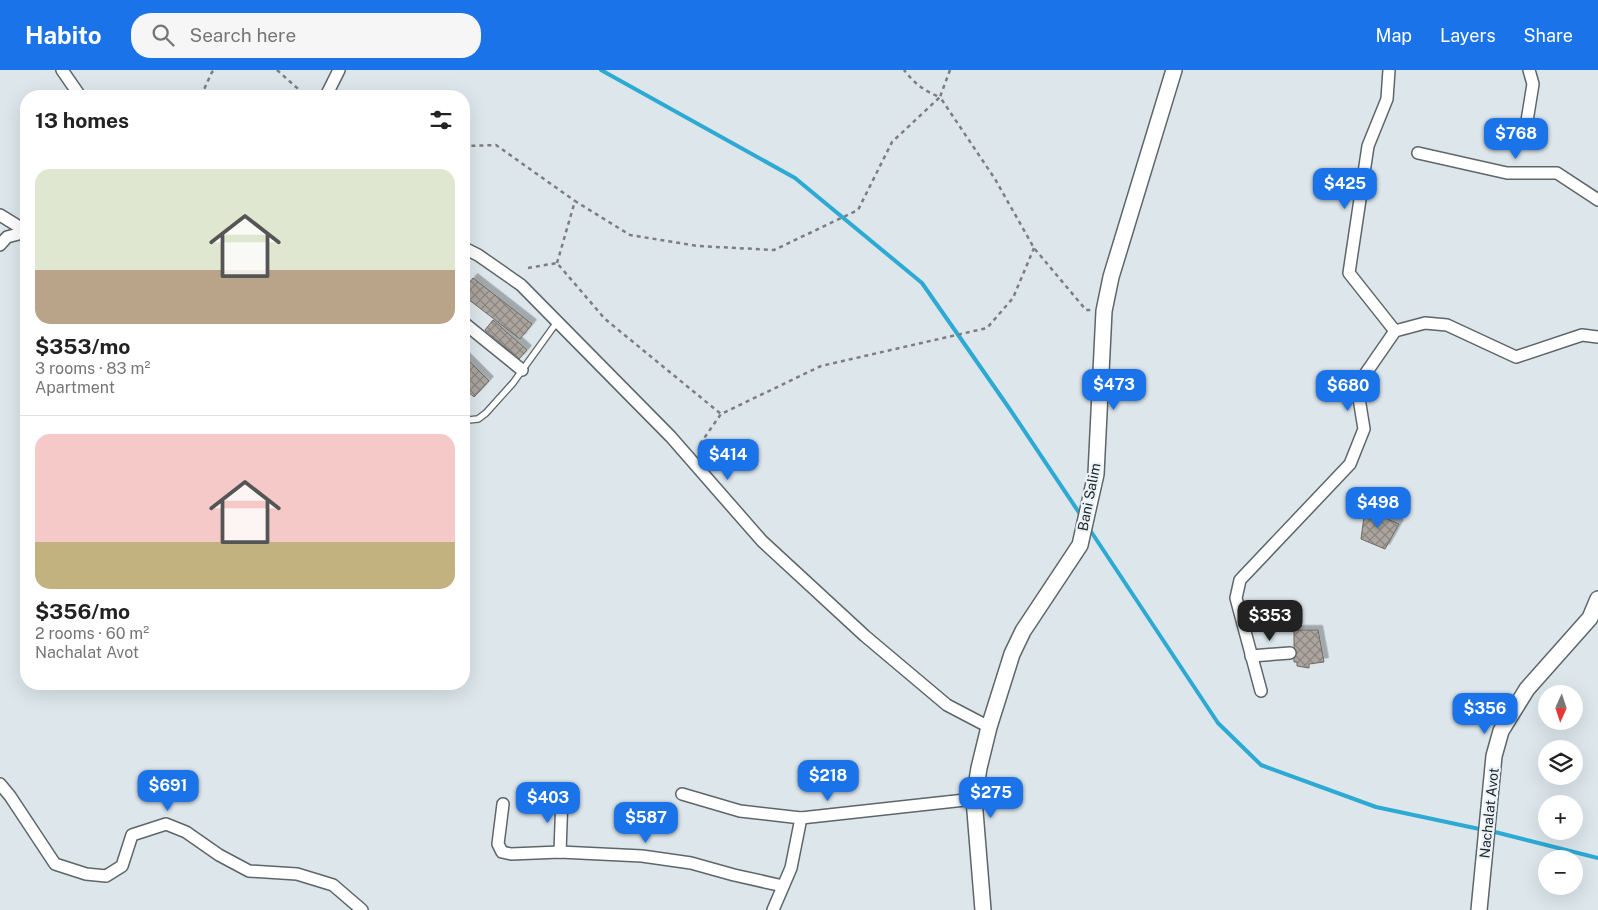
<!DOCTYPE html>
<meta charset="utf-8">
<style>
body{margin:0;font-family:"Public Sans",sans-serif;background:#f6f6f6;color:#222;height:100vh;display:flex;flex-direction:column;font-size:19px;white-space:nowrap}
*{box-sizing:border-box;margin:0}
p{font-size:16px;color:#767676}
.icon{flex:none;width:28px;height:28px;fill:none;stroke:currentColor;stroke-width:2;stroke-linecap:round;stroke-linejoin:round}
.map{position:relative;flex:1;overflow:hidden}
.details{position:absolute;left:20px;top:20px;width:450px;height:600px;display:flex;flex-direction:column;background:#fff;border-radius:20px;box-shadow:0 5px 20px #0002}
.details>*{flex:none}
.needle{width:32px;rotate:183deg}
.fabs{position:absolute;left:1538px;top:615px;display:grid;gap:10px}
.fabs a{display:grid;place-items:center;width:45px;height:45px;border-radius:50%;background:#fff;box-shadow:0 5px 20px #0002;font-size:25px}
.price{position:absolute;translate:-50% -42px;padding:0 11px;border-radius:10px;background:#1a73e8;color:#fff;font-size:16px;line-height:32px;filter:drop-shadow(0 1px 2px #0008)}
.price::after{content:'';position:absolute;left:50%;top:30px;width:15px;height:11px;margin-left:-8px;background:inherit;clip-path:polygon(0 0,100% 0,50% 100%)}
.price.active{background:#222;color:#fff}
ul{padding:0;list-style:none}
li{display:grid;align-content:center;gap:10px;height:265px;padding:0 15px}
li+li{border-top:1px solid #e0e0e0}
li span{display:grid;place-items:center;height:155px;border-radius:15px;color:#555}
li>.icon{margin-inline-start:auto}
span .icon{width:90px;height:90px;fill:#fffc;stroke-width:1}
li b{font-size:21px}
h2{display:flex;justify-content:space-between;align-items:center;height:60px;padding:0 15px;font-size:21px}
header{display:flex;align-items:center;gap:30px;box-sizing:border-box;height:70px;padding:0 25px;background:#1a73e8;color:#fff}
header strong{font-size:24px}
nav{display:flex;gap:28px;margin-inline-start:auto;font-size:18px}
.search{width:350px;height:45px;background:#f6f6f6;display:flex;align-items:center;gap:12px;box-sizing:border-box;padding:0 18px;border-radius:20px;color:#767676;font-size:19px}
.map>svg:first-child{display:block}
</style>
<header>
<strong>Habito</strong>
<div class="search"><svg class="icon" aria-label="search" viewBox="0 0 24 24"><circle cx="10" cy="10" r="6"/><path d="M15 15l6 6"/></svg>Search here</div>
<nav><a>Map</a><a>Layers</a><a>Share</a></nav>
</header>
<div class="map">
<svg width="1598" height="840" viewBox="0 0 1598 840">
<defs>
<pattern id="building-cross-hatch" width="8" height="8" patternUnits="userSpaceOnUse" patternTransform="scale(1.25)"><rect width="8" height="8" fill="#aba59e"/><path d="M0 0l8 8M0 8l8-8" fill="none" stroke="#8b8681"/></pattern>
<filter id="shadow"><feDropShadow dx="4.5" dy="-4.5" stdDeviation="0" flood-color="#0004"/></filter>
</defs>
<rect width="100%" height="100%" fill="#dce6eb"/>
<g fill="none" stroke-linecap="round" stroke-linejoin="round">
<!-- stream -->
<g stroke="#2caad4" stroke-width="4">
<polyline points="601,0 795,108 922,213 1009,338 1082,447"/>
<polyline points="1088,457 1218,653 1261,695 1376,737 1484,760"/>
<polyline points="1491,761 1598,788"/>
</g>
</g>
<!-- building -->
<g fill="url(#building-cross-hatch)" stroke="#6f6a63" filter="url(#shadow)">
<polygon points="473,208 532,254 520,269 464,226 464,220"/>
<polygon points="493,250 527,280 519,289 485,260"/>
<polygon points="464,286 489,311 474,327 464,318"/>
<polygon points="1365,439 1399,454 1385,479 1361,469"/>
<polygon points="1294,560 1318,560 1324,592 1309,594 1309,598 1297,596 1297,592 1294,592"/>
</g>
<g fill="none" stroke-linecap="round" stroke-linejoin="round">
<defs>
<polyline id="service" points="464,346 468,350 478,349 486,343 513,313 557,252"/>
<g id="minor">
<polyline points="62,0 80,26"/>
<polyline points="1389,0 1387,29 1368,76 1349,203 1395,261"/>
<polyline points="326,26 339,0"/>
<polyline points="1526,57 1533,14 1529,0"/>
<polyline points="1418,83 1507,103 1557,103 1598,130"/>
<polyline points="0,145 26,161"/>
<polyline points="0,175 7,167 26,162"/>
<polyline points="464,178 478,185 521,215 671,367 762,471 865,566 947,635 989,657"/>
<polyline points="464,253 522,300"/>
<polyline points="1251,586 1290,583"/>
<polyline points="1261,621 1236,528 1240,510 1350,394 1364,359 1357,316 1395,261 1425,253 1447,255 1516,287 1582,265 1598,267"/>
<polyline points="0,714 10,726 55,794 86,804 106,806 122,796 132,765 166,754 186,762 219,785 249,801 297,804 333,815 362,840"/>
<polyline points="682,724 740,741 801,748 974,729"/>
<polyline points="503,734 498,774 502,782 511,784 560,782 642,786 691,793 734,805 783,816"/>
<polyline points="560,782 562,726"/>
<polyline points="773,840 791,798 801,748"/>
</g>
<g id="tertiary">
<polyline points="983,840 974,729 979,698 989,657 1012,584 1023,561 1080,475 1096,404 1104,241 1111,207 1174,0"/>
<polyline points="1479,840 1494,686 1501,661 1527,619 1590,548 1598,529"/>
</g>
</defs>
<!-- service casing -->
<use href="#service" stroke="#5d6669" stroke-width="8"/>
<!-- minor casing -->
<use href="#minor" stroke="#5d6669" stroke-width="14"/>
<!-- tertiary casing -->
<use href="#tertiary" stroke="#5d6669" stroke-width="18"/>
<!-- path -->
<g stroke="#797f82" stroke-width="2.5" stroke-dasharray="4 4" stroke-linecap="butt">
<polyline points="277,0 306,26"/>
<polyline points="950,0 940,27 995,109 1034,178 1086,240 1092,240"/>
<polyline points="201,26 212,2 215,0"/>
<polyline points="464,78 467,76 496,75 575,131"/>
<path d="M 557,193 L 575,131 L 630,165 L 698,176 L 774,180 L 858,140 L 892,72 L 940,27 C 924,21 915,14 904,0"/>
<polyline points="528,198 557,193 605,249 721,344"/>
<polyline points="700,374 721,344 821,296 987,258 1013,228 1034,178"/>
</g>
<!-- service -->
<use href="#service" stroke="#fff" stroke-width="5.5"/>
<!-- minor -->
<use href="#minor" stroke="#fff" stroke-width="11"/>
<!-- tertiary -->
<use href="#tertiary" stroke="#fff" stroke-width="15"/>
</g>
<g text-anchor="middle" stroke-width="4.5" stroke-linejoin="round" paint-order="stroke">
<!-- street labels -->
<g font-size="14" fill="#212526" stroke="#eaf4f8">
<text transform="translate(1089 427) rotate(-79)" y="5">Bani Salim</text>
<text transform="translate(1489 743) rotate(-84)" y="5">Nachalat Avot</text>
</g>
</g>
</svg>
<div class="fabs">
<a><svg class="needle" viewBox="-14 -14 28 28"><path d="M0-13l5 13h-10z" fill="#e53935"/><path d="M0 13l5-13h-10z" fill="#767676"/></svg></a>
<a><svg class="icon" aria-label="layers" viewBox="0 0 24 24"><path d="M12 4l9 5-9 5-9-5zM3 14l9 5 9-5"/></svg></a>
<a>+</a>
<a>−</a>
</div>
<b class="price" style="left:1516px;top:90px">$768</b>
<b class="price" style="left:1345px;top:140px">$425</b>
<b class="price" style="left:1114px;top:341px">$473</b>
<b class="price" style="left:1348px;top:342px">$680</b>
<b class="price" style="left:728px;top:411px">$414</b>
<b class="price" style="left:1378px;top:459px">$498</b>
<b class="price active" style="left:1270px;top:572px">$353</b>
<b class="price" style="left:1485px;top:665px">$356</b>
<b class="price" style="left:828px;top:732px">$218</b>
<b class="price" style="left:168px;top:742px">$691</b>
<b class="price" style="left:991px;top:749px">$275</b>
<b class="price" style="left:548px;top:754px">$403</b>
<b class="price" style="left:646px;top:774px">$587</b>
<section class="details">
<h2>13 homes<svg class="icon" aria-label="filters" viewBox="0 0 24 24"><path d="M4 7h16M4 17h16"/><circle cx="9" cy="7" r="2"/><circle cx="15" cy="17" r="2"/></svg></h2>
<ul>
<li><span style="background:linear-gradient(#dfe7d0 65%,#b9a48a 0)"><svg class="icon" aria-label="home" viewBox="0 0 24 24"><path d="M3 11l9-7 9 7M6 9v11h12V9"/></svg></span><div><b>$353/mo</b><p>3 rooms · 83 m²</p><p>Apartment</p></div></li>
<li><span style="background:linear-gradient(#f6c9c9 70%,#c2b280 0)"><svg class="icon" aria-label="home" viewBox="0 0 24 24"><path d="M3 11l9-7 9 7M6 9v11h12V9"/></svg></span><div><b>$356/mo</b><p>2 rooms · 60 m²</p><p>Nachalat Avot</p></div></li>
</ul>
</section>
</div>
